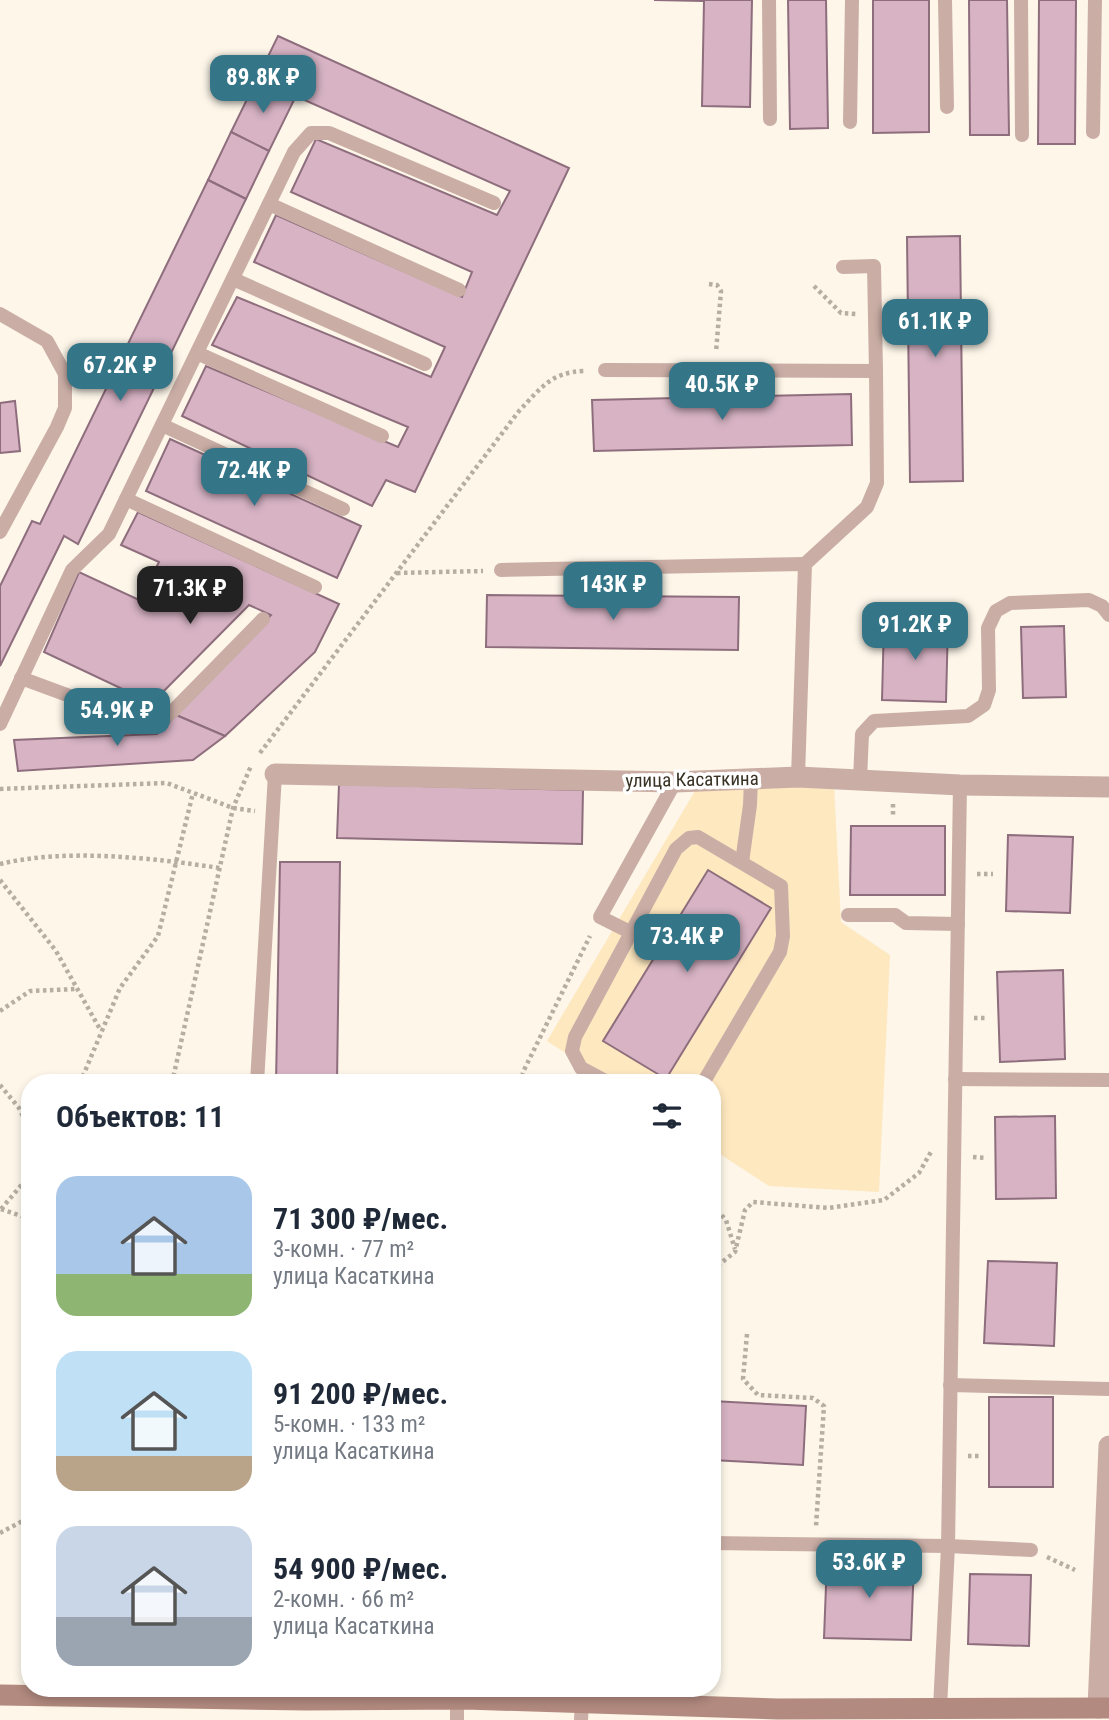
<!DOCTYPE html>
<html lang="ru">
<meta charset="utf-8">
<style>
body{margin:0;font-family:"Roboto Condensed",sans-serif;background:#f6f6f7;color:#1f2937;height:100vh;display:flex;flex-direction:column;font-size:26px;white-space:nowrap}
*{box-sizing:border-box;margin:0}
p{font-size:23px;color:#747a83}
.icon{flex:none;width:38px;height:38px;fill:none;stroke:currentColor;stroke-width:2;stroke-linecap:round;stroke-linejoin:round}
.map{position:relative;flex:1;overflow:hidden}
.sheet{position:absolute;left:21px;top:1074px;width:700px;height:623px;display:flex;flex-direction:column;background:#fff;border-radius:28px;box-shadow:0 4px 10px #0003}
.sheet>*{flex:none}
.price{position:absolute;translate:-50% -60px;padding:0 16px;border-radius:14px;background:#347588;color:#fff;font-size:23px;line-height:46px;filter:drop-shadow(0 2px 4px #0008)}
.price::after{content:'';position:absolute;left:50%;top:42px;width:21px;height:16px;margin-left:-10px;background:inherit;clip-path:polygon(0 0,100% 0,50% 100%)}
.price.on{background:#222;color:#fff}
ul{padding:0;list-style:none}
li{display:flex;align-items:center;gap:21px;height:175px;padding:0 35px}
li span{display:grid;place-items:center;flex:none;width:196px;height:140px;border-radius:21px;color:#555}
li>.icon{margin-inline-start:auto}
span .icon{width:84px;height:84px;fill:#fffc;stroke-width:1}
li b{font-size:30px}
h2{display:flex;justify-content:space-between;align-items:center;height:84px;padding:0 35px;font-size:30px}
.map>svg:first-child{display:block}
</style>
<div class="map">
<svg width="1109" height="1720" viewBox="0 0 1109 1720">
<rect width="100%" height="100%" fill="#fdf6e9"/>
<!-- built -->
<polygon fill="#fde8c0" points="702,779 834,784 841,922 890,955 879,1192 769,1186 712,1149 712,1083 612,1083 547,1041"/>
<!-- building -->
<g fill="#d7b3c4" stroke="#8e6d7d" stroke-width="2">
<polygon points="654,0 752,0 750,107 702,106 704,1"/>
<polygon points="788,0 826,0 828,128 790,129"/>
<polygon points="873,0 929,0 929,132 873,133"/>
<polygon points="969,0 1007,0 1009,135 970,135"/>
<polygon points="1039,0 1076,0 1075,144 1038,144"/>
<polygon points="278,36 569,168 415,492 386,480 372,506 182,416 206,366 398,447 408,427 212,345 237,297 431,377 445,347 254,262 276,215 462,297 472,272 291,192 316,139 497,215 510,191 257,79"/>
<polygon points="257,79 295,98 269,151 231,132"/>
<polygon points="231,132 269,151 246,199 208,180"/>
<polygon points="208,180 246,199 78,544 64,536 0,666 0,586 32,521 40,524"/>
<polygon points="960,236 963,481 910,482 907,237"/>
<polygon points="851,394 852,445 594,451 592,400"/>
<polygon points="15,401 20,451 0,453 0,403"/>
<polygon points="170,439 361,526 337,578 146,491"/>
<polygon points="138,512 339,604 315,652 225,736 176,715 271,615 249,605 152,703 44,652 79,572 139,600 159,562 121,545"/>
<polygon points="487,595 739,597 738,650 486,647"/>
<polygon points="884,622 948,623 946,702 882,700"/>
<polygon points="1064,626 1066,697 1023,698 1021,627"/>
<polygon points="176,715 225,736 193,760 18,771 14,740 157,734"/>
<polygon points="339,784 583,790 582,844 337,838"/>
<polygon points="851,826 945,826 945,895 850,895"/>
<polygon points="1008,835 1073,837 1070,913 1006,911"/>
<polygon points="280,862 340,862 337,1083 276,1083"/>
<polygon points="708,870 771,908 666,1079 603,1041"/>
<polygon points="1063,970 1065,1059 1000,1062 997,972"/>
<polygon points="1055,1116 1056,1198 996,1199 995,1117"/>
<polygon points="988,1261 1057,1263 1054,1346 984,1343"/>
<rect x="989" y="1397" width="64" height="90"/>
<polygon points="712,1401 806,1406 803,1465 712,1460"/>
<polygon points="827,1560 914,1562 911,1640 824,1638"/>
<polygon points="970,1574 1031,1575 1029,1646 968,1644"/>
</g>
<g fill="none" stroke-linecap="round" stroke-linejoin="round">
<!-- path -->
<g stroke="#b5aea1" stroke-width="4.5" stroke-dasharray="3.5 3.5" stroke-linecap="butt">
<polyline points="709,284 717,285 721,291 716,352"/>
<polyline points="814,286 841,313 856,314"/>
<polyline points="397,573 483,571"/>
<path d="M 260,753 L 519,411 C 541,388 551,372 584,371"/>
<polyline points="0,789 167,783 233,808 255,811"/>
<polyline points="893,804 893,816"/>
<path d="M 0,864 C 66,848 153,858 220,868"/>
<polyline points="977,874 993,874"/>
<polyline points="0,880 56,951 101,1031"/>
<polyline points="0,1011 30,991 77,989"/>
<polyline points="974,1018 988,1018"/>
<polyline points="80,1083 120,988 158,936 193,793"/>
<polyline points="172,1083 233,808 251,766"/>
<polyline points="520,1083 524,1070 590,936"/>
<polyline points="0,1085 19,1108 30,1131"/>
<polyline points="973,1157 987,1158"/>
<polyline points="712,1205 726,1220 735,1249"/>
<polyline points="1,1209 30,1175"/>
<polyline points="1,1209 30,1219"/>
<polyline points="712,1270 735,1252 745,1210 753,1202 829,1208 884,1200 919,1173 932,1150"/>
<polyline points="747,1334 743,1379 758,1395 813,1398 824,1406 816,1526"/>
<polyline points="968,1456 981,1456"/>
<polyline points="0,1533 30,1517"/>
<polyline points="1047,1557 1075,1570"/>
</g>
<!-- lane -->
<g stroke="#caaea6" stroke-width="14">
<polyline points="769,0 770,119"/>
<polyline points="945,0 947,107"/>
<polyline points="1021,0 1022,135"/>
<polyline points="850,122 852,0"/>
<polyline points="1093,132 1095,0"/>
<polyline points="269,204 459,290"/>
<polyline points="843,267 874,266 876,371"/>
<polyline points="233,279 425,364"/>
<polyline points="0,314 47,341 65,374 65,408 57,427 0,532"/>
<polyline points="197,353 382,436"/>
<polyline points="605,370 876,371 877,483 867,507 805,564 798,777"/>
<polyline points="162,425 343,509"/>
<polyline points="126,499 315,587"/>
<polyline points="501,570 805,564"/>
<polyline points="21,678 143,723 155,723 171,713 263,619"/>
<polyline points="0,724 72,570 109,534 294,152 311,133 329,133 494,203"/>
<polyline points="860,780 862,734 874,721 968,716 984,705 989,690 988,628 996,611 1010,603 1089,600 1102,606 1109,615"/>
<polyline points="742,862 750,805 751,779"/>
<polyline points="848,915 895,915 906,923 958,924"/>
<polyline points="630,932 600,917 675,782"/>
<polyline points="955,1079 1109,1080"/>
<polyline points="257,1083 275,774"/>
<polyline points="609,1083 581,1068 572,1051 575,1037 676,849 689,838 698,837 781,886 783,936 780,952 703,1083"/>
<polyline points="950,1385 1109,1389"/>
<polyline points="712,1543 948,1546 1031,1550"/>
<polyline points="940,1708 948,1546 960,785"/>
<polyline points="457,1720 457,1699"/>
<polyline points="581,1720 582,1702"/>
</g>
<!-- street -->
<g stroke="#caaea6" stroke-width="21">
<polyline points="275,774 675,782 798,777 960,785 1109,787"/>
<polyline points="1098,1708 1109,1446"/>
</g>
<!-- secondary -->
<polyline stroke="#b28a7f" stroke-width="21" points="0,1695 307,1700 466,1699 778,1709 1109,1708"/>
</g>
<g text-anchor="middle" stroke-width="7" stroke-linejoin="round" paint-order="stroke">
<!-- street labels -->
<g font-size="19" fill="#393225" stroke="#fff">
<text transform="translate(692 779) rotate(-1)" y="7">улица Касаткина</text>
</g>
</g>
</svg>
<b class="price" style="left:263px;top:115px">89.8K ₽</b>
<b class="price" style="left:935px;top:359px">61.1K ₽</b>
<b class="price" style="left:120px;top:403px">67.2K ₽</b>
<b class="price" style="left:722px;top:422px">40.5K ₽</b>
<b class="price" style="left:254px;top:508px">72.4K ₽</b>
<b class="price" style="left:613px;top:622px">143K ₽</b>
<b class="price on" style="left:190px;top:626px">71.3K ₽</b>
<b class="price" style="left:915px;top:662px">91.2K ₽</b>
<b class="price" style="left:117px;top:748px">54.9K ₽</b>
<b class="price" style="left:687px;top:974px">73.4K ₽</b>
<b class="price" style="left:869px;top:1600px">53.6K ₽</b>
<section class="sheet">
<h2>Объектов: 11<svg class="icon" aria-label="filters" viewBox="0 0 24 24"><path d="M4 7h16M4 17h16"/><circle cx="9" cy="7" r="2"/><circle cx="15" cy="17" r="2"/></svg></h2>
<ul>
<li><span style="background:linear-gradient(#a9c7e8 70%,#8fb573 0)"><svg class="icon" aria-label="home" viewBox="0 0 24 24"><path d="M3 11l9-7 9 7M6 9v11h12V9"/></svg></span><div><b>71 300 ₽/мес.</b><p>3-комн. · 77 m²</p><p>улица Касаткина</p></div></li>
<li><span style="background:linear-gradient(#bfe0f5 75%,#b9a48a 0)"><svg class="icon" aria-label="home" viewBox="0 0 24 24"><path d="M3 11l9-7 9 7M6 9v11h12V9"/></svg></span><div><b>91 200 ₽/мес.</b><p>5-комн. · 133 m²</p><p>улица Касаткина</p></div></li>
<li><span style="background:linear-gradient(#c9d6e8 65%,#9aa5b1 0)"><svg class="icon" aria-label="home" viewBox="0 0 24 24"><path d="M3 11l9-7 9 7M6 9v11h12V9"/></svg></span><div><b>54 900 ₽/мес.</b><p>2-комн. · 66 m²</p><p>улица Касаткина</p></div></li>
</ul>
</section>
</div>
